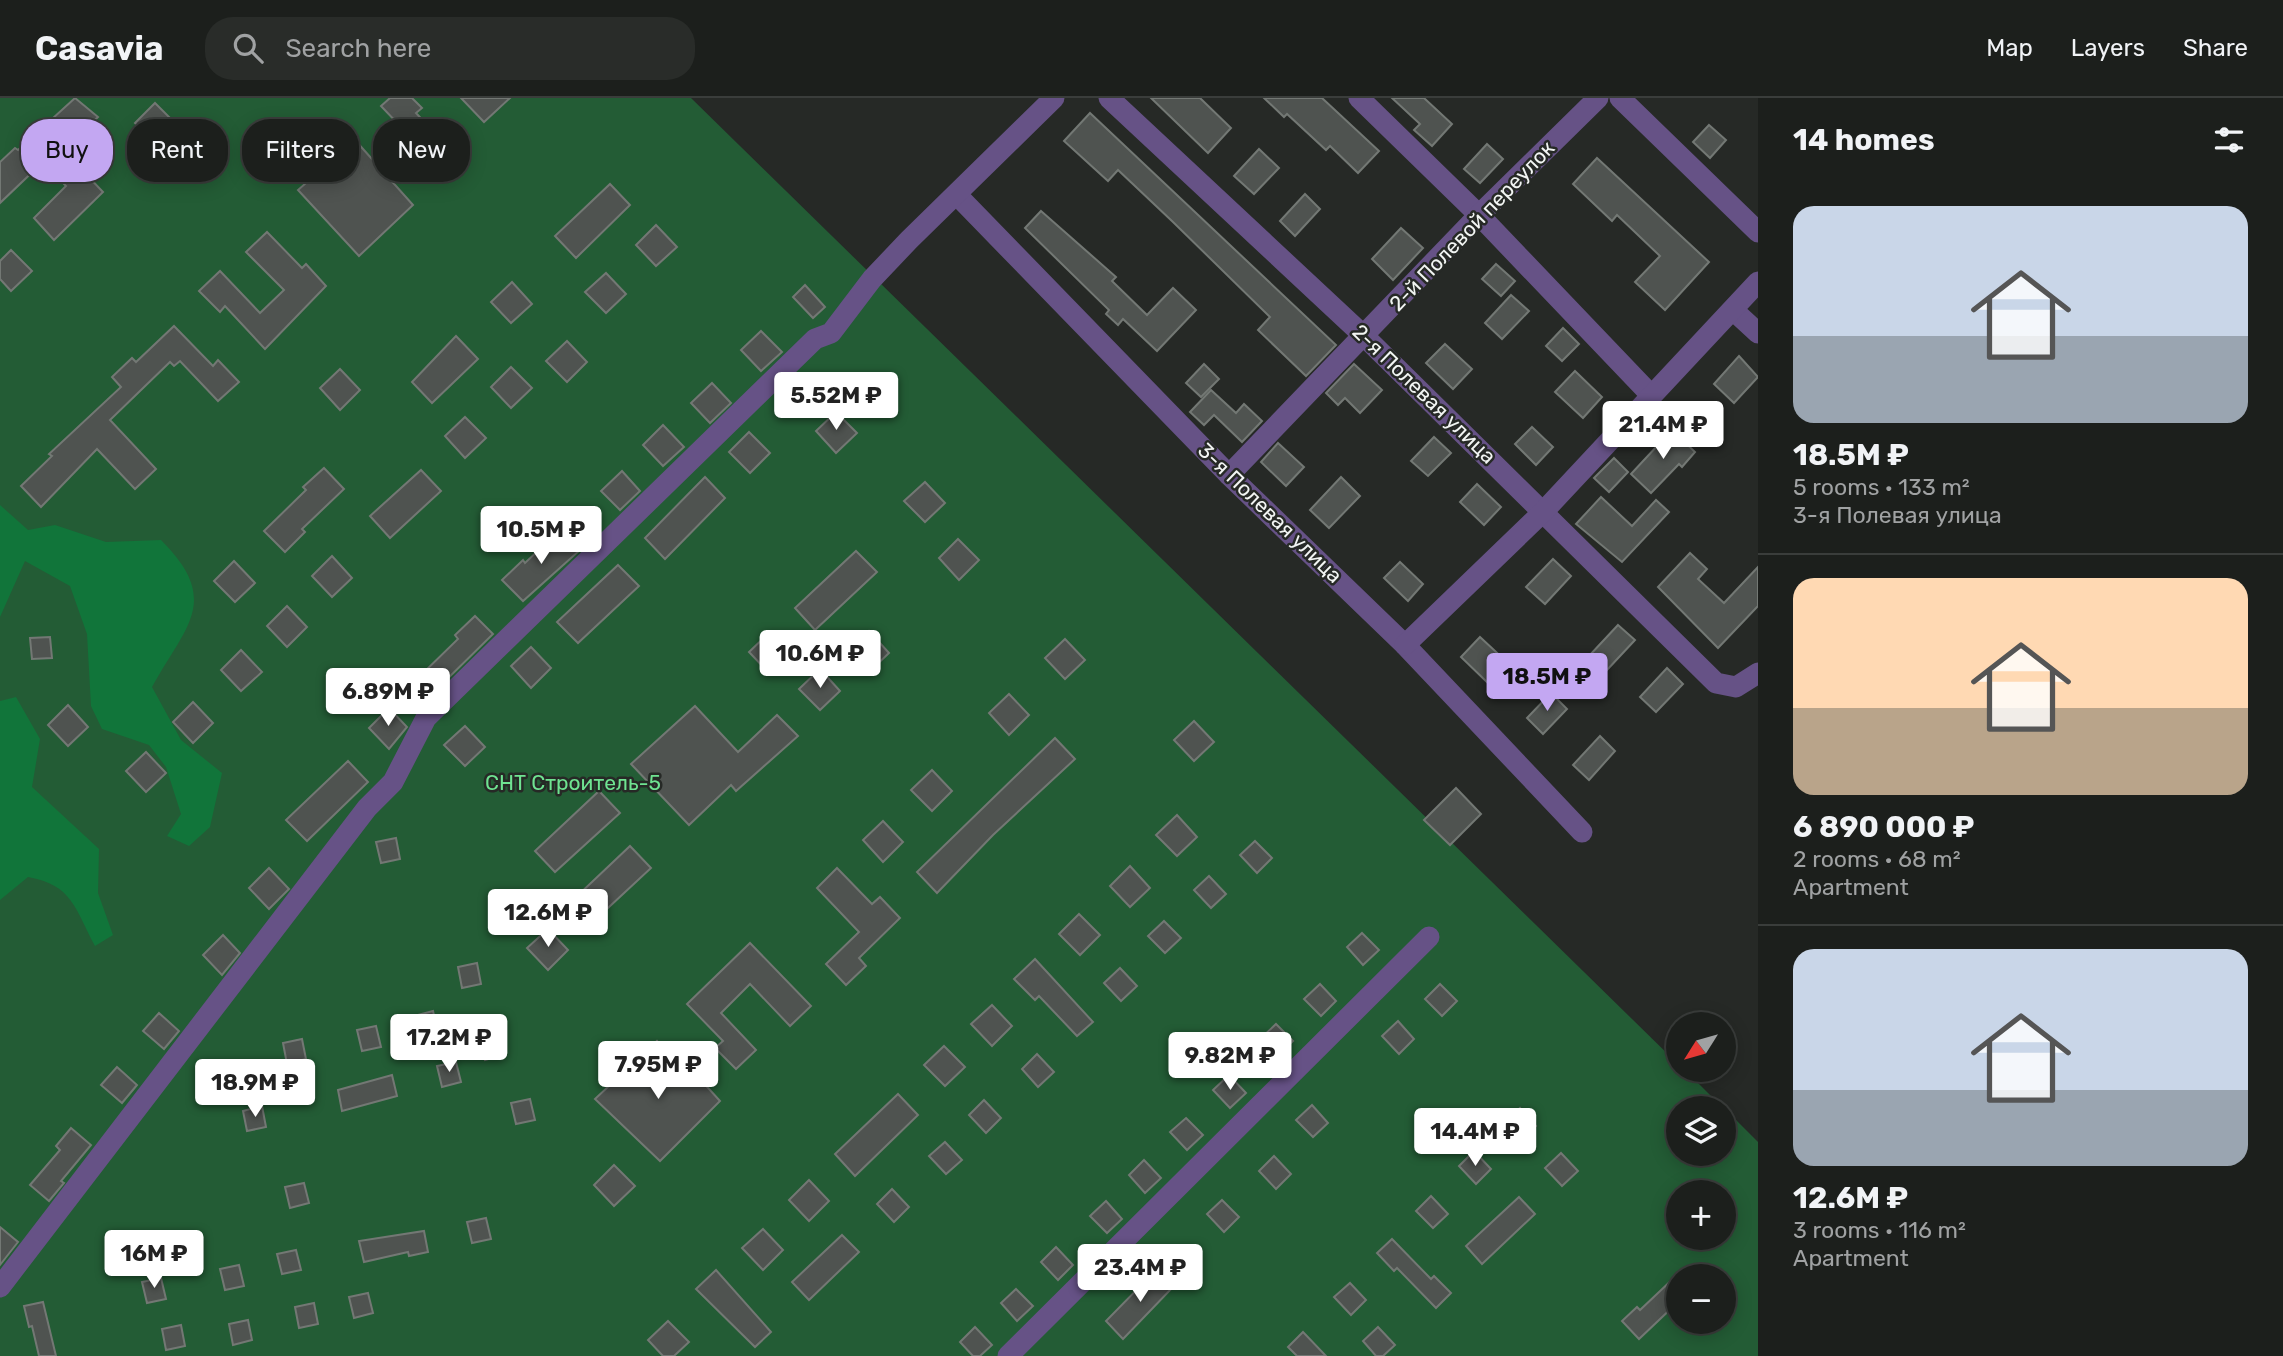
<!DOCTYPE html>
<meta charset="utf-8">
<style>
body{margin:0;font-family:Rubik,sans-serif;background:#292c29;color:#f1f3f6;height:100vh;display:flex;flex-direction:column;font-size:26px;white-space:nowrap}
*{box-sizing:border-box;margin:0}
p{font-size:23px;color:#a0a2a3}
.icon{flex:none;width:38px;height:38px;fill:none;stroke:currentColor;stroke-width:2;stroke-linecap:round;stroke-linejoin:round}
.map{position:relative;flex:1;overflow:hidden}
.sheet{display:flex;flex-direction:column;background:#1c1f1c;width:525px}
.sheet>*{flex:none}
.top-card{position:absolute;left:21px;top:21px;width:665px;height:63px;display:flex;gap:14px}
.needle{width:46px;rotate:233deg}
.controls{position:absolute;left:1666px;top:914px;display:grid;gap:14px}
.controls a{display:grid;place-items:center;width:70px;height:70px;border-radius:50%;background:#1c1f1c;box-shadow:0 4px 18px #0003,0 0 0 2px #3a3d3b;font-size:35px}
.price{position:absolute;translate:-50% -60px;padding:0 16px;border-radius:7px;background:#fff;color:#222;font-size:23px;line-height:46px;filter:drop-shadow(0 2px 4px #0008)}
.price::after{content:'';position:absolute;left:50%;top:42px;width:21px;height:16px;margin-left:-10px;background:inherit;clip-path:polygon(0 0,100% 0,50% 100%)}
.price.current{background:#c3a7f2;color:#111}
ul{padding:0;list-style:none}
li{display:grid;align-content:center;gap:14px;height:371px;padding:0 35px}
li+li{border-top:2px solid #3a3d3b}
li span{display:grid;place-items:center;height:217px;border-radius:21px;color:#555}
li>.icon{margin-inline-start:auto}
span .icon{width:126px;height:126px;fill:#fffc;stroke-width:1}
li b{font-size:30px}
h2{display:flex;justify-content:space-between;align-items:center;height:84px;padding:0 35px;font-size:30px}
.pill{padding:0 24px;border-radius:28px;background:#1c1f1c;box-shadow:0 4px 18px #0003,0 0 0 2px #3a3d3b;font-size:24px;line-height:63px}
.pill.current{background:#c3a7f2;color:#111}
header{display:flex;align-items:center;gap:42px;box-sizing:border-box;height:98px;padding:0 35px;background:#1c1f1c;border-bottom:2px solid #3a3d3b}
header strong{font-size:33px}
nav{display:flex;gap:38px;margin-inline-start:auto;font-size:24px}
.search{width:490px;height:63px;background:#292c29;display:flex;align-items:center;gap:18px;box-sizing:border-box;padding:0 24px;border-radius:28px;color:#a0a2a3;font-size:26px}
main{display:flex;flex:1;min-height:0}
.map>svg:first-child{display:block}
</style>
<header>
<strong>Casavia</strong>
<div class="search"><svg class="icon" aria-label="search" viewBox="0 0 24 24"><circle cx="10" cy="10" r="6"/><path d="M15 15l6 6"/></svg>Search here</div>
<nav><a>Map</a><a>Layers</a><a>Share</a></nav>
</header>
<main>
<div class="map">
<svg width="1758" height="1258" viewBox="0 0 1758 1258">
<rect width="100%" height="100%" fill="#262926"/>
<!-- green -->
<path fill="#235c35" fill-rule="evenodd" d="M 0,0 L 691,0 L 1678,966 L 1678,971 L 1684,971 L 1723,1010 L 1678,1010 L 1678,1055 L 1724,1055 L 1724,1010 L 1758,1044 L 1758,1258 L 0,1258 ZM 1678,1094 L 1724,1094 L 1724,1139 L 1678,1139 ZM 1678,1178 L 1724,1178 L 1724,1223 L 1678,1223 Z"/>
<!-- forest -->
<g fill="#11753a">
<path d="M 0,407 L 28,432 L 55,427 L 106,444 L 161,442 C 222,503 186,527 152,589 L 181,642 L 222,675 L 210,729 L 189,748 L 167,738 L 181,716 L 166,669 L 149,647 L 102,631 L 91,608 L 87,536 L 70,488 L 25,463 L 0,519 Z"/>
<path d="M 16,599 L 40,641 L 32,689 L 99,751 L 98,795 L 113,837 L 95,848 C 75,811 73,787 28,779 L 0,802 L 0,603 Z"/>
</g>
<!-- building -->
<g fill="#4f5350" stroke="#737874" stroke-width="2">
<polygon points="75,0 98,19 63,52 103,94 54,142 34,120 66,88 43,64 0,105 0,64 15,50 18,52"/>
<polygon points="390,0 412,0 422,10 416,15 456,58 436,77 416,56 421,50 381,8"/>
<polygon points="461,0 510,0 484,24"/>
<polygon points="1151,0 1200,0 1231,30 1208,55"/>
<polygon points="1264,0 1322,0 1379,53 1358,75 1330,48 1326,52 1287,16 1284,19"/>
<polygon points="1392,0 1424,0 1452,26 1432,48 1414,32 1420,26"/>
<polygon points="155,5 176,26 156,46 135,25"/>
<polygon points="1090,15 1336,247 1306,278 1258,232 1270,219 1173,124 1118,72 1108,83 1064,43"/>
<polygon points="1709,27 1726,42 1710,60 1693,44"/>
<polygon points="355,42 413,107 359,158 298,92"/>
<polygon points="1487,46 1503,61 1480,85 1464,71"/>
<polygon points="1259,51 1279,70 1254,96 1234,78"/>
<polygon points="1597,60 1709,164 1665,212 1635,184 1660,158 1617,117 1612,123 1573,86"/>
<polygon points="610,86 630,107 576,160 555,138"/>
<polygon points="1305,96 1320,111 1295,138 1280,123"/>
<polygon points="1041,113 1116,179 1112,183 1147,217 1173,190 1196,212 1157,253 1123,221 1118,227 1106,216 1109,212 1025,130"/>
<polygon points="656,127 677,149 656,168 636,147"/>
<polygon points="1401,130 1423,150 1393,182 1372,161"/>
<polygon points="267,134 302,170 306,166 326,188 265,251 225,208 220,214 199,193 220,173 260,215 284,192 246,154"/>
<polygon points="11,152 32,173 11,193 0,181 0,163"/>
<polygon points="1496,166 1515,183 1501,198 1482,181"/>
<polygon points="606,175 626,196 606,215 585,194"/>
<polygon points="512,184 532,206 511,225 491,204"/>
<polygon points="805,187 825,209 813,220 793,199"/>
<polygon points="1511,197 1529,213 1502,241 1485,225"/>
<polygon points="174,228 213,268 218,262 239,284 218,303 180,263 174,268 170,264 110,322 156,371 135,391 97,351 41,409 21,388 52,358 49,356 121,289 112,279 132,260 136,264"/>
<polygon points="1563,230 1579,246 1562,263 1546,248"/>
<polygon points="761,233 782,254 761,273 741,252"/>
<polygon points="456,238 478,261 432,305 412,284"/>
<polygon points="567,243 587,264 567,284 546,263"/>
<polygon points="1445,246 1472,271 1453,291 1426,265"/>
<polygon points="1739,258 1758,279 1734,305 1714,286"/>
<polygon points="1204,266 1219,281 1201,299 1186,285"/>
<polygon points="1354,266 1382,292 1360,315 1345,300 1338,307 1326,295"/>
<polygon points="511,269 532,290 511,310 491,289"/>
<polygon points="340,271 360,292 340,312 320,290"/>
<polygon points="1575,273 1602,299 1583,320 1555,294"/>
<polygon points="712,285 731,305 710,325 691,305"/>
<polygon points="1211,292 1236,315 1244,306 1262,323 1242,344 1214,317 1204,327 1190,314"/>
<polygon points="836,314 857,335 836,355 816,333"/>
<polygon points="465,319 486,340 465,360 445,338"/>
<polygon points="663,327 684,349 663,368 643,347"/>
<polygon points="1532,329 1553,349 1536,367 1515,346"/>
<polygon points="1672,332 1695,354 1682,369 1679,366 1651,395 1631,376"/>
<polygon points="749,334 770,355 750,375 729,354"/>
<polygon points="1434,339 1451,355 1428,378 1411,363"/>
<polygon points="1278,345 1304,369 1286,388 1261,364"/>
<polygon points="1614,360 1628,374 1609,394 1594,380"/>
<polygon points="324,370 344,391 302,431 305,434 285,454 264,433 306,392 303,389"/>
<polygon points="421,372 441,393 390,440 370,418"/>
<polygon points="622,373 640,393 620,412 601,393"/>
<polygon points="705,379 725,400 665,461 645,440"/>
<polygon points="1341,379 1360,398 1329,430 1310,412"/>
<polygon points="925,384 945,405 925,424 904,403"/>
<polygon points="1477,386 1501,409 1484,427 1460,404"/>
<polygon points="1601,399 1632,428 1656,402 1669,414 1622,464 1576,426"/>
<polygon points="560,432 580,452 523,503 502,482 523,462 525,465"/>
<polygon points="958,441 979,462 959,482 939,460"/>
<polygon points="856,453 877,474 815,532 795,510"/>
<polygon points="1690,455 1707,471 1698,481 1724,505 1758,469 1758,508 1718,550 1658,489"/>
<polygon points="332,458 352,480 332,499 312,478"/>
<polygon points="1553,461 1571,478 1545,506 1526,489"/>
<polygon points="234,463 255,485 235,504 214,483"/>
<polygon points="1400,464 1423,486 1408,503 1384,480"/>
<polygon points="618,467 639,488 578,545 557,524"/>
<polygon points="287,508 307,529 287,549 267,528"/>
<polygon points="475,518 493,536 434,594 419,579 458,541 455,537"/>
<polygon points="1618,527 1635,542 1606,573 1589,558"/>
<polygon points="869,533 889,555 869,574 849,553"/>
<polygon points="769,535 790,556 769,575 749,554"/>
<polygon points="50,539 52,560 32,561 30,540"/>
<polygon points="1480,539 1509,566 1489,586 1461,559"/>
<polygon points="1065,541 1085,562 1065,581 1045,560"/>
<polygon points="531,549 551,570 531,590 511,568"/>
<polygon points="241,552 262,574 241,593 221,572"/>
<polygon points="1667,570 1683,586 1656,614 1640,599"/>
<polygon points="820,571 840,593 820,612 799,591"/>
<polygon points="1551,595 1567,611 1543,636 1527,620"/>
<polygon points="1009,596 1029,617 1009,637 989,615"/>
<polygon points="193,604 213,625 193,645 173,624"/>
<polygon points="68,607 88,629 68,648 48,627"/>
<polygon points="695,608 738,654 777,617 798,638 736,693 731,687 689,727 631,666"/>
<polygon points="389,610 407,629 389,651 369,630"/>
<polygon points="1194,623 1214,644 1194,663 1174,642"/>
<polygon points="465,628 485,649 465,668 444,647"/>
<polygon points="1600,638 1615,653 1589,682 1573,667"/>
<polygon points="1055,640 1075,661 993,737 937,795 917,774"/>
<polygon points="146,654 166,675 146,694 126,673"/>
<polygon points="348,663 368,684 307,743 286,722"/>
<polygon points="932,672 952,693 932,713 911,692"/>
<polygon points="1456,690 1481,716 1450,747 1424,722"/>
<polygon points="599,693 620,715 555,774 535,753"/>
<polygon points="1177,717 1197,739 1177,758 1156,737"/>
<polygon points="883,723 903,744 883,764 863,742"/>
<polygon points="396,740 400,761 381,765 376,744"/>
<polygon points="1255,743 1272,760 1257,775 1240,757"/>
<polygon points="630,748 651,770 595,822 574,801"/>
<polygon points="1130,768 1150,790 1130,809 1110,788"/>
<polygon points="269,770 289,791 269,811 249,790"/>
<polygon points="837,770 872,806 880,799 900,820 859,860 866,868 846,887 826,866 859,834 817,790"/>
<polygon points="1209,778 1226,796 1211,810 1194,792"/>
<polygon points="1079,816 1100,837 1080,857 1059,836"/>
<polygon points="1164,823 1181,840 1165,855 1148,838"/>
<polygon points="548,831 568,852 548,872 527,850"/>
<polygon points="1362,835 1379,852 1363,867 1347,849"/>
<polygon points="223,837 240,855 222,877 203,857"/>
<polygon points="750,845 811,908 790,928 750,886 721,915 756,952 736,971 715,950 723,943 687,906"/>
<polygon points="1035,861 1093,924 1077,938 1039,898 1035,902 1014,881"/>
<polygon points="477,865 481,886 462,890 458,869"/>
<polygon points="1120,870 1137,888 1121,903 1104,885"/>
<polygon points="1320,886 1336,903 1321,918 1304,901"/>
<polygon points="1440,886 1457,903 1442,918 1425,901"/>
<polygon points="992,907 1012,928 992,948 971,926"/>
<polygon points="433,913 438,934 419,938 414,918"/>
<polygon points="159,915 179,933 164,951 143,933"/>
<polygon points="1398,923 1414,941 1399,956 1382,938"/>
<polygon points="1276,926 1293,943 1277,958 1260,941"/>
<polygon points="376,928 381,949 362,953 357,932"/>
<polygon points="499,937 503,957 485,962 480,941"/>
<polygon points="302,941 306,961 287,966 283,945"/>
<polygon points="657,943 697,984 700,981 720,1003 660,1063 595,1001"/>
<polygon points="944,948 965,969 945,988 924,967"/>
<polygon points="1037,956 1054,974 1038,989 1022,971"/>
<polygon points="456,964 461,984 442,989 437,968"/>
<polygon points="117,969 137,987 122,1005 101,987"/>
<polygon points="392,977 397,998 342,1013 338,992"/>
<polygon points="1229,977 1246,995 1230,1010 1213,992"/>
<polygon points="898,996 918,1017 855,1078 835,1056"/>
<polygon points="530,1001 535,1022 516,1026 511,1005"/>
<polygon points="984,1002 1001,1020 986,1035 969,1017"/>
<polygon points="1312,1007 1328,1025 1313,1039 1296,1022"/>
<polygon points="262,1008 266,1029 247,1033 243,1013"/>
<polygon points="1520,1010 1536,1028 1521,1043 1504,1025"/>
<polygon points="1186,1020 1203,1037 1187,1052 1170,1034"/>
<polygon points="71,1030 91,1047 61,1083 64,1085 49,1103 30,1087 60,1052 56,1048"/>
<polygon points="945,1044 962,1062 946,1076 929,1058"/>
<polygon points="1474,1053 1491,1071 1476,1086 1459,1068"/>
<polygon points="1561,1055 1578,1073 1562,1088 1545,1070"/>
<polygon points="1274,1058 1291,1076 1276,1091 1259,1073"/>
<polygon points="1144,1062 1161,1080 1145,1095 1129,1077"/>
<polygon points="614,1067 635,1088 614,1108 594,1087"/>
<polygon points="809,1082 829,1103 809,1123 789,1102"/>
<polygon points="304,1085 309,1105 290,1110 285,1089"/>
<polygon points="892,1091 909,1109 894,1124 877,1106"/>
<polygon points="1431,1098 1448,1116 1433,1130 1416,1113"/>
<polygon points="1519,1099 1535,1116 1482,1166 1466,1148"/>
<polygon points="1222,1102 1239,1119 1224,1134 1207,1116"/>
<polygon points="1106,1103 1122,1121 1107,1135 1090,1118"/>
<polygon points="486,1120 491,1141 472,1145 467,1124"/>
<polygon points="0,1129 18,1144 0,1167"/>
<polygon points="763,1131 783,1152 763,1172 742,1150"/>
<polygon points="424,1133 428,1154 409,1158 408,1154 364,1164 359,1143"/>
<polygon points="842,1137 859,1154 809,1202 792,1184"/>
<polygon points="1392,1141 1431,1181 1434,1178 1451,1195 1436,1210 1397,1170 1394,1173 1377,1155"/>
<polygon points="1056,1149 1073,1167 1058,1182 1041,1164"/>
<polygon points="296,1152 301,1172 282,1176 277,1156"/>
<polygon points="239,1167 244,1188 225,1192 220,1171"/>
<polygon points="1158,1170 1174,1188 1123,1241 1106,1223"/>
<polygon points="716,1172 771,1234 755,1249 696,1191"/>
<polygon points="1678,1176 1678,1204 1639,1241 1622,1223 1637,1209 1640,1212"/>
<polygon points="161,1180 166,1201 147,1205 142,1184"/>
<polygon points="1350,1185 1366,1202 1351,1217 1334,1199"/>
<polygon points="1016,1191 1033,1208 1017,1223 1001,1205"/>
<polygon points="368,1195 373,1215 354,1220 349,1199"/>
<polygon points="43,1204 56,1258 39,1258 32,1228 29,1229 24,1208"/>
<polygon points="314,1205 318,1226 299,1230 295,1209"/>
<polygon points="248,1222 252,1242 233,1247 229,1226"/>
<polygon points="668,1223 689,1244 674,1258 663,1258 648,1242"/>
<polygon points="181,1227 185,1248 166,1252 162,1231"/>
<polygon points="975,1229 992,1247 980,1258 973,1258 960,1244"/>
<polygon points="1378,1229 1395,1247 1383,1258 1376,1258 1363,1243"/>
<polygon points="1303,1234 1326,1258 1297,1258 1288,1249"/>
</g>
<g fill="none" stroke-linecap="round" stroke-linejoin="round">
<!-- minor -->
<g stroke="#665286" stroke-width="21">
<polyline points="1109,0 1365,239 1716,585 1736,589 1758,575"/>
<polyline points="1359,0 1479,117 1650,296"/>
<polyline points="1620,0 1758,134"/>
<polyline points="957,97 1229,377 1405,547 1582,734"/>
<polyline points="1733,212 1758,235"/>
<polyline points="1229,377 1479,117 1598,0"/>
<polyline points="1405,547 1544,413 1758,184"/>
<polyline points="0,1189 367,710 393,684 426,620 815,241 831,235 872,181 909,142 1054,0"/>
<polyline points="1008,1258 1429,839"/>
</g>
</g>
<g text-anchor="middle" stroke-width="5" stroke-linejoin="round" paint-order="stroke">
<!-- street labels -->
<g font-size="21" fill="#f2f5f3" stroke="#262926">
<text transform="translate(1472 128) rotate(-46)" y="7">2-й Полевой переулок</text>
<text transform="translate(1424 296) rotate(44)" y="7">2-я Полевая улица</text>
<text transform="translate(1270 415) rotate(44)" y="7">3-я Полевая улица</text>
</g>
<!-- park labels -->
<g font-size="21" fill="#6fe391" stroke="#262926">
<text x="573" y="692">СНТ Строитель-5</text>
</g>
</g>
</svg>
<div class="controls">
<a><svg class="needle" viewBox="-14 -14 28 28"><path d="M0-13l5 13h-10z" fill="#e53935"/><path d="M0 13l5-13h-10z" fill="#a0a2a3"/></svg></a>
<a><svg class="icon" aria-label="layers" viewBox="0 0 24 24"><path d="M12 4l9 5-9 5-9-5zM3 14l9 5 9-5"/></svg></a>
<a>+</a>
<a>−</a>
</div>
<b class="price" style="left:836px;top:334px">5.52M ₽</b>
<b class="price" style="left:1663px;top:363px">21.4M ₽</b>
<b class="price" style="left:541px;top:468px">10.5M ₽</b>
<b class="price" style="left:820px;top:592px">10.6M ₽</b>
<b class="price current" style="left:1547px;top:615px">18.5M ₽</b>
<b class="price" style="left:388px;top:630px">6.89M ₽</b>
<b class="price" style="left:548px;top:851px">12.6M ₽</b>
<b class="price" style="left:449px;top:976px">17.2M ₽</b>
<b class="price" style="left:1230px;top:994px">9.82M ₽</b>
<b class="price" style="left:658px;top:1003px">7.95M ₽</b>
<b class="price" style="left:255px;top:1021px">18.9M ₽</b>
<b class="price" style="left:1475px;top:1070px">14.4M ₽</b>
<b class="price" style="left:154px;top:1192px">16M ₽</b>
<b class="price" style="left:1140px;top:1206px">23.4M ₽</b>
<div class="top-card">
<a class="pill current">Buy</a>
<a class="pill">Rent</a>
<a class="pill">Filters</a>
<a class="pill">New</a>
</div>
</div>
<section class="sheet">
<h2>14 homes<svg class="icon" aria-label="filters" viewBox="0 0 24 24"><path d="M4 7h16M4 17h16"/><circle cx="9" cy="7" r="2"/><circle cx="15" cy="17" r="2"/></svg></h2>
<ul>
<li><span style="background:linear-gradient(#c9d6e8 60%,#9aa5b1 0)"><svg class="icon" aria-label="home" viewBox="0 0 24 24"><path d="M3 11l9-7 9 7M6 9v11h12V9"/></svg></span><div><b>18.5M ₽</b><p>5 rooms · 133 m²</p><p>3-я Полевая улица</p></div></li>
<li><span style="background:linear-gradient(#ffd9b3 60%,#b9a48a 0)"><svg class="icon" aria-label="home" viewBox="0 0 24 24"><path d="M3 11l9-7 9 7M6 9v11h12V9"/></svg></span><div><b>6 890 000 ₽</b><p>2 rooms · 68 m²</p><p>Apartment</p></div></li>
<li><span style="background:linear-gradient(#c9d6e8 65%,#9aa5b1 0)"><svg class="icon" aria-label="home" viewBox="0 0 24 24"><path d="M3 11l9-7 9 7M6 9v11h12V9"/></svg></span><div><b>12.6M ₽</b><p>3 rooms · 116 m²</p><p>Apartment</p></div></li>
</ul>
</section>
</main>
